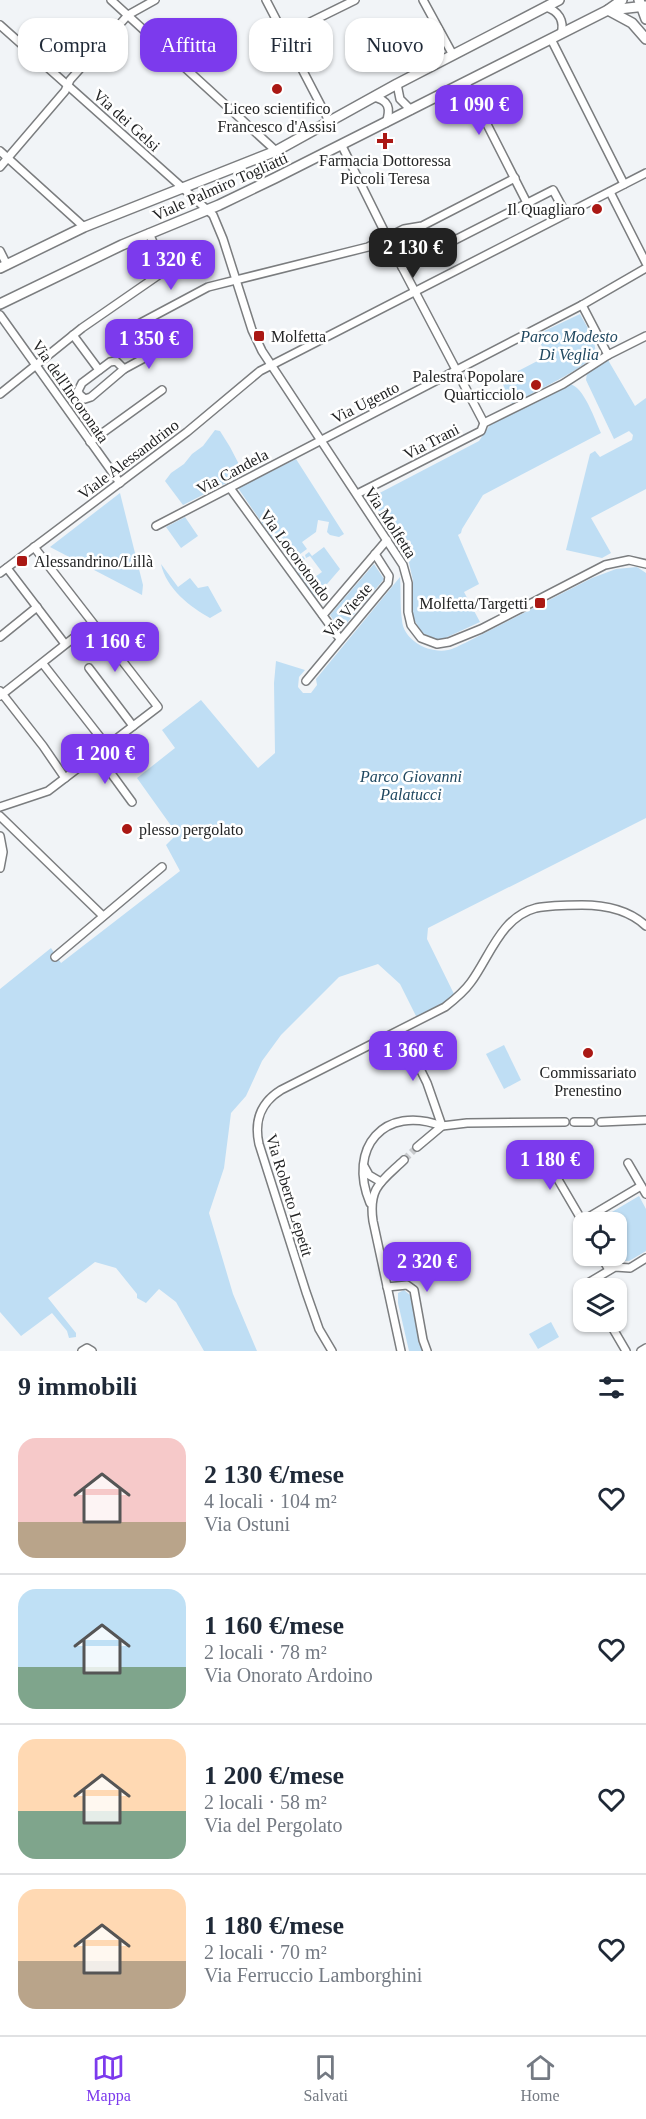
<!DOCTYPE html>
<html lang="it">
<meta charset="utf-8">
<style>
body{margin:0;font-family:Georgia,serif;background:#f6f6f7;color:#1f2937;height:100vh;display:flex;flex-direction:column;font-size:22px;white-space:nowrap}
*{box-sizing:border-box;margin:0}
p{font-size:20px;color:#747a83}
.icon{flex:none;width:33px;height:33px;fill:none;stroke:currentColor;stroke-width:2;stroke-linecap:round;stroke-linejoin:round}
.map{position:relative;height:1351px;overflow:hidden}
.side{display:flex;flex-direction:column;background:#fff;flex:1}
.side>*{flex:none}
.banner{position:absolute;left:18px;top:18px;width:610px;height:54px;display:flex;gap:12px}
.tools{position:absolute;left:573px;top:1212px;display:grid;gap:12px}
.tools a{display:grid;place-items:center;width:54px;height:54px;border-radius:12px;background:#fff;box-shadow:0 2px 4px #0004;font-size:30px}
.price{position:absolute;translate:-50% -51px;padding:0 14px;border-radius:12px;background:#7c3aed;color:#fff;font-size:20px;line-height:39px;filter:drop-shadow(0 2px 3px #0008)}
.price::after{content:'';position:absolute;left:50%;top:36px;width:18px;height:14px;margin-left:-9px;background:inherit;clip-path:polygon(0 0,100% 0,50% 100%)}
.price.selected{background:#222;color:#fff}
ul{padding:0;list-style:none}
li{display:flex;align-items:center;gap:18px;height:150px;padding:0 18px}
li+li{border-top:2px solid #e0e1e3}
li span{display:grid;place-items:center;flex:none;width:168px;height:120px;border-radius:18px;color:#555}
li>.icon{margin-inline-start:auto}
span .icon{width:72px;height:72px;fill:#fffc;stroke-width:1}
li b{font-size:26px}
h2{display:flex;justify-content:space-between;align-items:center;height:72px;padding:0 18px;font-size:26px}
.chip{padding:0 21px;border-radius:18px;background:#fff;box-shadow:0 2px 4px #0004;font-size:21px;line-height:54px}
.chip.selected{background:#7c3aed;color:#fff}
.menu{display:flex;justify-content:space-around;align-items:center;height:84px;border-top:2px solid #e0e1e3;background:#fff;font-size:16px;color:#747a83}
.menu a{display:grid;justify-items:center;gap:3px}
.menu .selected{color:#7c3aed}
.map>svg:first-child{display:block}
</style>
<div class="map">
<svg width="646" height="1351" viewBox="0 0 646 1351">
<rect width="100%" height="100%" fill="#f1f4f7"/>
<!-- green -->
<g fill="#bfdef4">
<path d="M 580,314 C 585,324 597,340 595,352 C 591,367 527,395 512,404 L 501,380 L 547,356 L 536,335 Z"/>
<polygon points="605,360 608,360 635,406 646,398 646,489 591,518 611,553 602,558 566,550 590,454 595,451 600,457 632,440 633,435 629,431 614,439 586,380 587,373"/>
<path d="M 570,384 C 584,387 595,420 601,433 L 483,495 L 462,529 L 461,533 L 458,535 L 479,584 L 464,592 L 480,622 L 443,639 L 436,639 L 422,633 L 413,618 L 413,581 L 408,558 L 411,554 L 408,550 L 404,549 L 370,498 L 479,441 L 490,425 Z"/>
<polygon points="215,430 220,431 230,447 244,474 183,505 165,481 171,473 184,464 192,454 203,446"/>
<polygon points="296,459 344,534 339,537 330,535 327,532 329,522 318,520 316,532 302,542 307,549 292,560 278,541 275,542 238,488"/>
<polygon points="120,493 143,585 142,595 50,547"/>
<polygon points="185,517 198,536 181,548 166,527"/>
<polygon points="324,547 340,569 315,598 293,565 303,556 305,559 300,563 312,579 322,572 310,556 306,558 305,555 309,552 312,556"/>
<path d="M 161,564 L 178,587 L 190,578 L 198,588 L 208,586 L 222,611 L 210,618 C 190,607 166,588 161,564 Z"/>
<polygon points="374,564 384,579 341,630 330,615"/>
<path d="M 637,567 L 646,573 L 646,818 L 428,928 L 427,939 L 455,996 L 417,1018 L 400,984 L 378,964 L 339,977 L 281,1035 L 262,1061 L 246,1096 L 231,1113 L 224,1168 L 209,1213 L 233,1294 L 257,1351 L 204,1351 L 176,1302 L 159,1289 L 146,1303 L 137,1298 L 137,1294 L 116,1268 L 95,1262 L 48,1298 L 76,1333 L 76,1337 L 69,1338 L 67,1331 L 52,1313 L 21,1336 L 0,1312 L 0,989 L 51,948 L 61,963 L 180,871 L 166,845 L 177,834 L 137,778 L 175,748 L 162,730 L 201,700 L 258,768 L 275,753 L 274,683 L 276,661 L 305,670 L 299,677 L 298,687 L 303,693 L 311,693 L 317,685 L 316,679 L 400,577 C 401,591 400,607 402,620 C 403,640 429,654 448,650 C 454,649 460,645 465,643 L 592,578 L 616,569 Z"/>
<polygon points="504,1045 521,1080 504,1089 486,1054"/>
<polygon points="639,1196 646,1209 646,1251 629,1261 613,1260 610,1256 616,1256 616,1222 595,1222"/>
<polygon points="404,1290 410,1295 424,1351 409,1351 398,1303 398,1293"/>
<polygon points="551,1322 559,1337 538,1349 529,1334"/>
</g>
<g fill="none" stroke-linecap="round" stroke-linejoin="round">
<!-- minor-tunnel -->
<polyline stroke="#c8cacd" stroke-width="7" stroke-dasharray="7 3.5" stroke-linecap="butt" points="404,1160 417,1147"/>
<defs>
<g id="minor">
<polyline points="111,0 276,151"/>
<polyline points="266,0 329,121"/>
<polyline points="423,0 453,55"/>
<path d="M 546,7 C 558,11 565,20 561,34"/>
<polyline points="0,25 213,215 223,239 252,330 262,351 403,565 408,583 408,612 411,625 421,638 437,644 449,642 481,629 605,565 629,560 646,564"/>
<polyline points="284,35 355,0"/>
<polyline points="551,39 624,184"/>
<polyline points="466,83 527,203"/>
<polyline points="397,84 400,99 411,110"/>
<path d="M 373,97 C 389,100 391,108 386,123"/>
<polyline points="342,146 402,267 484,423"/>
<polyline points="0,151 84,227"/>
<polyline points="0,167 65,91 70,80 128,15 155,0"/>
<polyline points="610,192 646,263"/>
<polyline points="0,251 7,265"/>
<polyline points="402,267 553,190 566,214"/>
<polyline points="582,305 608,355 646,336"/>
<polyline points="0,315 120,483"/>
<polyline points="73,335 99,370"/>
<polyline points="118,335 208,287 368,247 404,229 422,226 515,178"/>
<polygon points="116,361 124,369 91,397 85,399 80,395 78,391 82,383 110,362"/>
<polyline points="124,369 161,349"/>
<polyline points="0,394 82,328 163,272 164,268 149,233"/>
<polyline points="90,442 162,390"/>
<polyline points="230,488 340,639"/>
<polyline points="357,494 481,431 484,423 563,384 608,355"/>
<polyline points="156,526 582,305 646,268"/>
<polyline points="7,568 65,644"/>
<polyline points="0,573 187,432 260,371 646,173"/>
<polyline points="323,615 387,540"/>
<polyline points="0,637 37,607"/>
<polyline points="43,664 107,746"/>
<polyline points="89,668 133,726"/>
<polyline points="306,681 388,583 389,576 375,554"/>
<polyline points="0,691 43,746 65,778"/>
<polyline points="0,696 90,625"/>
<polyline points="97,754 132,802"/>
<polyline points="0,807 48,791 158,707 34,547"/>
<polyline points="0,816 103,916"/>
<polyline points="0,836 3,852 0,868"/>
<polyline points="55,957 162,867"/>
<polyline points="401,1030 427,1083 442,1126"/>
<polyline points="574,1122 591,1122"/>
<polyline points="601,1122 646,1120"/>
<polyline points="417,1147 442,1126 467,1123 565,1122"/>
<polyline points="543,1147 546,1159 584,1224"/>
<polyline points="628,1163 646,1194"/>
<polyline points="364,1166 369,1175 381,1182"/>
<path d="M 370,1203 C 347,1148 384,1104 442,1126"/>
<polyline points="582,1221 641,1186"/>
<polyline points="601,1256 609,1270"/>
<polyline points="387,1287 407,1285 414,1290 423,1340 427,1351"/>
<polyline points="591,1288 588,1283 615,1267 630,1268 646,1258"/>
<polyline points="609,1322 626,1351"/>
<polyline points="82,1351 87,1348 92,1351"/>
<path d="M 332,1351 L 319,1329 L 306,1292 L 259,1144 C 254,1121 260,1103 281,1090 L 445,1007 C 454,1000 464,992 471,982 C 490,956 501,917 536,908 C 551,905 568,905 582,905 C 606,905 629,910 646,926"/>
<path d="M 401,1351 L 373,1221 C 368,1187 382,1181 404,1160"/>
<polyline points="641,1351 646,1348"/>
</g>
<g id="major">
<polyline points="639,0 646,19"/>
<polyline points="608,10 632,23 646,39"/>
<polyline points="610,10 646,6"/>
<polyline points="0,268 84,227 276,151 397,84 559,0"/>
<polyline points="0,304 122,245 219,205 275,178 608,10 622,0"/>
</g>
</defs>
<!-- minor casing -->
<use href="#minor" stroke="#7b7d7f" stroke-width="10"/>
<!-- major casing -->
<use href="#major" stroke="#7b7d7f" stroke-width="12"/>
<!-- minor -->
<use href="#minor" stroke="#fff" stroke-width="7"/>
<!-- major -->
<use href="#major" stroke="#fff" stroke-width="9"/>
</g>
<!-- markers -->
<g fill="#aa1814" stroke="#fff" stroke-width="2">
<circle cx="277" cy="89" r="6"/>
<path d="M382 132h6v6h6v6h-6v6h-6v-6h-6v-6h6z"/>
<circle cx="597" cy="209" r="6"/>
<rect x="253" y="330" width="12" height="12" rx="3"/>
<circle cx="536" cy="385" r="6"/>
<rect x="16" y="555" width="12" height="12" rx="3"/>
<rect x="534" y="597" width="12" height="12" rx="3"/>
<circle cx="127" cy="829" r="6"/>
<circle cx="588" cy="1053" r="6"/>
</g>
<g text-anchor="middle" stroke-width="5" stroke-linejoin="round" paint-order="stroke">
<!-- poi labels -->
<g font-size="16" fill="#232425" stroke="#fff">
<text x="277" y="114">Liceo scientifico<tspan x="277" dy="18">Francesco d'Assisi</tspan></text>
<text x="385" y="166">Farmacia Dottoressa<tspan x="385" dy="18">Piccoli Teresa</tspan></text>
<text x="585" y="215" text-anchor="end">Il Quagliaro</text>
<text x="271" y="342" text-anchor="start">Molfetta</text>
<text x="524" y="382" text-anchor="end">Palestra Popolare<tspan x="524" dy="18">Quarticciolo</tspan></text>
<text x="34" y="567" text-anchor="start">Alessandrino/Lillà</text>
<text x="528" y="609" text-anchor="end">Molfetta/Targetti</text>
<text x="139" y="835" text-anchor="start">plesso pergolato</text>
<text x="588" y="1078">Commissariato<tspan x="588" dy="18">Prenestino</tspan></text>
</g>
<!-- street labels -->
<g font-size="16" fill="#232425" stroke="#fff">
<text transform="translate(127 120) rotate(42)" y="6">Via dei Gelsi</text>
<text transform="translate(220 186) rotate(-24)" y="6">Viale Palmiro Togliatti</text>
<text transform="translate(71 391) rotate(55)" y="6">Via dell'Incoronata</text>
<text transform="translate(365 402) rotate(-27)" y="6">Via Ugento</text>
<text transform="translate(431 441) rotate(-27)" y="6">Via Trani</text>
<text transform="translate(128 459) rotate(-37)" y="6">Viale Alessandrino</text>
<text transform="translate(232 471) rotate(-28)" y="6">Via Candela</text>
<text transform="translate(391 522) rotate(57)" y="6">Via Molfetta</text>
<text transform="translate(296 555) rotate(54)" y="6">Via Locorotondo</text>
<text transform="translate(347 610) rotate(-50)" y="6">Via Vieste</text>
<text transform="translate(290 1195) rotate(73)" y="6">Via Roberto Lepetit</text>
</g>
<!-- park labels -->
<g font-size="16" font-style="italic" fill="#204860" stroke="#fff">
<text x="569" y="342">Parco Modesto<tspan x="569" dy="18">Di Veglia</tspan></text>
<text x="411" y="782">Parco Giovanni<tspan x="411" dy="18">Palatucci</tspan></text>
</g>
</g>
</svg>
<div class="tools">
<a><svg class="icon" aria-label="locate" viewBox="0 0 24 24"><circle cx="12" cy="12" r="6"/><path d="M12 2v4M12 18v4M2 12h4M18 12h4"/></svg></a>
<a><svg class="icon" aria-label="layers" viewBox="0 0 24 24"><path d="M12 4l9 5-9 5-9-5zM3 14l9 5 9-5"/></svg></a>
</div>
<b class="price" style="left:479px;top:136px">1 090 €</b>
<b class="price selected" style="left:413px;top:279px">2 130 €</b>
<b class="price" style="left:171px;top:291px">1 320 €</b>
<b class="price" style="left:149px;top:370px">1 350 €</b>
<b class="price" style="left:115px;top:673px">1 160 €</b>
<b class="price" style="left:105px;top:785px">1 200 €</b>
<b class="price" style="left:413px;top:1082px">1 360 €</b>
<b class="price" style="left:550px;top:1191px">1 180 €</b>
<b class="price" style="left:427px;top:1293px">2 320 €</b>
<div class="banner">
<a class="chip">Compra</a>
<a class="chip selected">Affitta</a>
<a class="chip">Filtri</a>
<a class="chip">Nuovo</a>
</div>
</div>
<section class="side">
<h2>9 immobili<svg class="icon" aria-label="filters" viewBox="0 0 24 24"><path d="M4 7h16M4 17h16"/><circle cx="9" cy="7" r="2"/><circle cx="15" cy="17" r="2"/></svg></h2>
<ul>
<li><span style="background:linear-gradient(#f6c9c9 70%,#b9a48a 0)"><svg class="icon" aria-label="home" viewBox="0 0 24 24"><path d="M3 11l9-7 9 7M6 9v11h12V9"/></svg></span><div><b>2 130 €/mese</b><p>4 locali · 104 m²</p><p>Via Ostuni</p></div><svg class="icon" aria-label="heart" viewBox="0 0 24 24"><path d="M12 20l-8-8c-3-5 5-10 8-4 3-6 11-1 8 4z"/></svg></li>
<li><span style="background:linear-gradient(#bfe0f5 65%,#7fa58c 0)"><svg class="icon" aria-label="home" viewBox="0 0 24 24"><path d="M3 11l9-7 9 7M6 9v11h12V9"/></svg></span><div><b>1 160 €/mese</b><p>2 locali · 78 m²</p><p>Via Onorato Ardoino</p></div><svg class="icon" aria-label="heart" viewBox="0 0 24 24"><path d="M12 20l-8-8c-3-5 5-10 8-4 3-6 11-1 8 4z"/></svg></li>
<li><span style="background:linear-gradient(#ffd9b3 60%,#7fa58c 0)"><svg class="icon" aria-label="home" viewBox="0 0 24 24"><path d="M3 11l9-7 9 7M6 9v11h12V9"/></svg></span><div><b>1 200 €/mese</b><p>2 locali · 58 m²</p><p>Via del Pergolato</p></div><svg class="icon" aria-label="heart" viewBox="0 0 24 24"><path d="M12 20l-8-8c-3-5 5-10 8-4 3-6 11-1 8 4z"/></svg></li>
<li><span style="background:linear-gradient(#ffd9b3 60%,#b9a48a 0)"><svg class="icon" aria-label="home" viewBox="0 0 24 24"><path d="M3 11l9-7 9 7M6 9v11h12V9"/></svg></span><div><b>1 180 €/mese</b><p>2 locali · 70 m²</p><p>Via Ferruccio Lamborghini</p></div><svg class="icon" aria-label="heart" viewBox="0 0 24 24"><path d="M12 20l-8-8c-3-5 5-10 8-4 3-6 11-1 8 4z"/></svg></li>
</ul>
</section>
<nav class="menu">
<a class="selected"><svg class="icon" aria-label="map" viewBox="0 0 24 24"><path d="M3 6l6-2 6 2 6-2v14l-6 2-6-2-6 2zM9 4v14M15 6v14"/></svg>Mappa</a>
<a><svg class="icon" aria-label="saved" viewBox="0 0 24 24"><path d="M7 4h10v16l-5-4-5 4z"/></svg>Salvati</a>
<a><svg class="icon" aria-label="home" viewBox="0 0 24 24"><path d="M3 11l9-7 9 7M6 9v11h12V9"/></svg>Home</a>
</nav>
